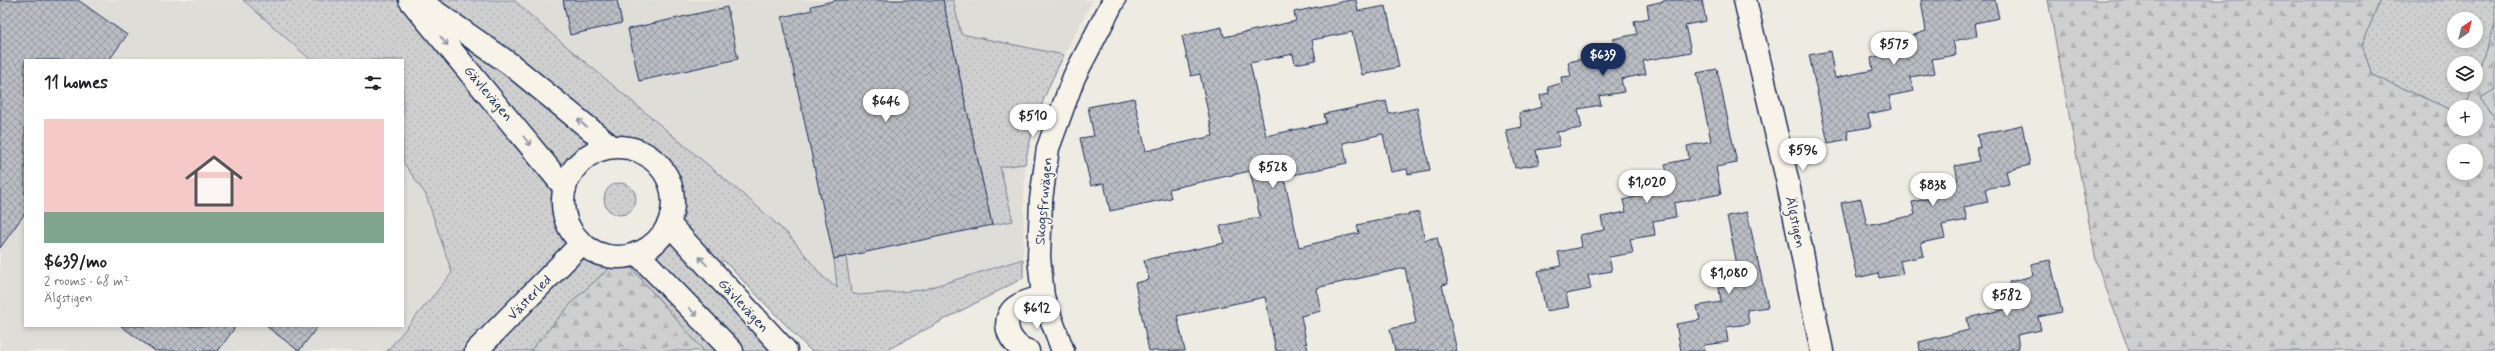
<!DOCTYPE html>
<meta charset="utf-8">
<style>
body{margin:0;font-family:Mynerve,sans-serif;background:#f2f2f2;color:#202124;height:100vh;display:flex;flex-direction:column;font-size:15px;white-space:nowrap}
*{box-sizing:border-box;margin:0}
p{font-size:13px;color:#757577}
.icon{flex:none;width:22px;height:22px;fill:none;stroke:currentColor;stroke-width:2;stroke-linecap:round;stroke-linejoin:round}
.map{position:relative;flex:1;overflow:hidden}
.panel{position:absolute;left:24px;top:59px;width:380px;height:268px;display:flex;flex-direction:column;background:#fff;border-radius:0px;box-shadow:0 2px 6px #0003}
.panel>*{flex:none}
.needle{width:26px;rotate:35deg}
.tools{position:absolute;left:2447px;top:12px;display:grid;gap:8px}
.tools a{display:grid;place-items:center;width:36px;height:36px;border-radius:50%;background:#fff;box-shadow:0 2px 6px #0003;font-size:20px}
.price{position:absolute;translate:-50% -34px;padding:0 9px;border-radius:14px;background:#fff;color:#222;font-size:13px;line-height:26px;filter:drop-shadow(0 1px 2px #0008)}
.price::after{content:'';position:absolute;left:50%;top:24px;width:12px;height:9px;margin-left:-6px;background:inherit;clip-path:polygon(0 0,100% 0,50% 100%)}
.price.active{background:#1b2f5e;color:#fff}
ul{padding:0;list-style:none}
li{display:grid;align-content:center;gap:8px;height:212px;padding:0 20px}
li span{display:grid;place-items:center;height:124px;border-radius:0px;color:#555}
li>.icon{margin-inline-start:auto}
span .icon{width:72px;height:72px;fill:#fffc;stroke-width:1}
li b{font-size:17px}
h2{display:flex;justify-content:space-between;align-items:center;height:48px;padding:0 20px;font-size:17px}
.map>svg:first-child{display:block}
</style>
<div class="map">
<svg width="2495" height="351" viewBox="0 0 2495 351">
<defs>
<pattern id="grass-dots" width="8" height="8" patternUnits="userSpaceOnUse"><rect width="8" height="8" fill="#cfcfcf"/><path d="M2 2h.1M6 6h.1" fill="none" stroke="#b1b2b4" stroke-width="1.8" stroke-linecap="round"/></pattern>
<pattern id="forest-firs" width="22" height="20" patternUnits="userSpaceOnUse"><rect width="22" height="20" fill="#cfcfcf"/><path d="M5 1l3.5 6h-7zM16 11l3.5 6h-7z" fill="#b1b2b4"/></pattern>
<pattern id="building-cross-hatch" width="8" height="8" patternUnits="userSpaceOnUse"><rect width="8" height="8" fill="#babdc2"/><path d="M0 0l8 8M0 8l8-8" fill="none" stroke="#969aa1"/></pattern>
</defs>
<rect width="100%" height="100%" fill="#eeebe2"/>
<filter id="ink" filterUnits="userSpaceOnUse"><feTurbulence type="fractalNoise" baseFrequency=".025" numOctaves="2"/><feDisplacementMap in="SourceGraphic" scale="8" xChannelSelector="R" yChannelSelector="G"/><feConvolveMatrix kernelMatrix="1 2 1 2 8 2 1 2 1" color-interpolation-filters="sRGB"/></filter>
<g filter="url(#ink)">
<!-- built -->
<g fill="#deddd8">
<polygon points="0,0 243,0 311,60 25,60 25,326 403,326 403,162 426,195 452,273 387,351 0,351"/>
<polygon points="514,0 1093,0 1045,92 1034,126 1025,164 1023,259 922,290 859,295 838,289 822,276 790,236 541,25"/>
</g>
<!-- grass -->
<g fill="url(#grass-dots)" stroke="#757f96" fill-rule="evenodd">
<path d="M 243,0 L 514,0 L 541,25 L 752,202 L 790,236 L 822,276 L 837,288 L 834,259 L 846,257 L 851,293 L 859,295 L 922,290 L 1023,259 L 1023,278 L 885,351 L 811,351 L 723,260 L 712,270 L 786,351 L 704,351 L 622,257 L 576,298 L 530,351 L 387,351 L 452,273 L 426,195 L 403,162 L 403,60 L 311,60 ZM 612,147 C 619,148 627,147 633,149 C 665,156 678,194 669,222 C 665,235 654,244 643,250 C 573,288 524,167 612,147 Z"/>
<path d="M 943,0 L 953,0 L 961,34 L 1064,55 C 1046,90 1032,125 1025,164 L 1000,167 L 1013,221 L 992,225 Z"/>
<path d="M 2380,0 L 2495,0 L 2495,24 L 2476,77 L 2476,63 L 2454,63 L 2454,85 L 2473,85 L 2466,107 L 2454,107 L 2454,111 L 2372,75 L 2362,45 ZM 2454,19 L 2476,19 L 2476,41 L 2454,41 Z"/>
<circle cx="620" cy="199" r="16"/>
</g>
<!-- forest -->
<g fill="url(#forest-firs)" stroke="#757f96" fill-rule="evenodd">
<path d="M 2048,0 L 2380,0 L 2362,45 L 2372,75 L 2454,111 L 2454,129 L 2476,129 L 2476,107 L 2466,107 L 2473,85 L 2476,85 L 2476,77 L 2495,24 L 2495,89 L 2481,98 L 2495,120 L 2495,351 L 2129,351 L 2096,261 ZM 2454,151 L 2476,151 L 2476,173 L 2454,173 Z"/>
<polygon points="622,257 704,351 530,351 576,298"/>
</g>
<!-- garden -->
<polygon fill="#cfcfcf" stroke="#757f96" points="2495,89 2495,120 2481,98"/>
<!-- building -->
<g fill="url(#building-cross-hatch)" stroke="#1b2f5e">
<polygon points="0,0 78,0 127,35 109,60 25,60 25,213 0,248"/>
<polygon points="563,0 617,0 622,23 570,35"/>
<polygon points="838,0 943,0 992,225 834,259 782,17 812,10 811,6"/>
<polygon points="1350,0 1356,0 1358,11 1386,6 1399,67 1362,75 1352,32 1312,40 1316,60 1295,64 1293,54 1250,63 1266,136 1326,123 1324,114 1386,101 1389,114 1417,108 1430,170 1408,174 1407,169 1391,172 1383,134 1343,143 1347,163 1284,177 1299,247 1359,233 1357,225 1419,212 1425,240 1437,237 1448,284 1442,285 1457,351 1395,351 1390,329 1416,323 1405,268 1316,288 1321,311 1301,316 1308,351 1276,351 1265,297 1177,316 1185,351 1149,351 1135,283 1149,280 1144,260 1224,243 1220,226 1260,217 1250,171 1169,189 1171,198 1110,211 1104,183 1091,186 1080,138 1094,136 1088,107 1134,98 1146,151 1213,136 1200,74 1191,76 1182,36 1222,27 1224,37 1296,21 1294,12"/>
<polygon points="1668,0 1702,0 1706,21 1685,25 1691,52 1643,61 1646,74 1621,79 1624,92 1599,96 1601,105 1578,109 1582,128 1557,132 1560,146 1536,150 1539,164 1515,168 1506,130 1522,127 1519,113 1542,107 1540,95 1549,93 1548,87 1562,83 1561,77 1571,76 1568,62 1616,52 1613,39 1637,34 1634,21 1649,18 1647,5"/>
<polygon points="1921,0 1995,0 1999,18 1975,23 1977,36 1953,41 1956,55 1932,59 1935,73 1910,77 1914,91 1889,96 1892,109 1868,114 1871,127 1847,131 1849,139 1828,143 1809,55 1830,51 1835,78 1873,70 1871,58 1882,55 1879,46 1926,31"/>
<polygon points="727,7 738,59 639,81 628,29"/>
<polygon points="1717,69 1737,163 1716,167 1721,194 1674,203 1676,217 1653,221 1655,235 1630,239 1633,253 1609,257 1612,271 1588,275 1591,289 1566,294 1569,307 1546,311 1538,271 1561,266 1558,252 1582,247 1580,235 1604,230 1601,217 1626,212 1623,200 1647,194 1645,182 1668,177 1665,164 1689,159 1687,146 1711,141 1697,73"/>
<polygon points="2022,125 2030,165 2006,171 2009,184 1985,189 1988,202 1964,207 1967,220 1942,225 1945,238 1921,243 1924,256 1900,261 1903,274 1879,278 1878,273 1857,278 1841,203 1861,199 1867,225 1915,215 1912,202 1936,197 1934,184 1958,180 1955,166 1979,161 1976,148 1980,147 1977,135"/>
<polygon points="1747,212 1768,307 1747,310 1749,324 1726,327 1728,342 1704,345 1705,351 1681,351 1676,324 1700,320 1697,306 1721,302 1719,288 1741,284 1727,216"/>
<polygon points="2050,260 2062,312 2038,317 2041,330 2017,335 2019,348 2004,351 1920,351 1919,342 1969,330 1967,318 2011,308 2008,295 2012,294 2009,282 2033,276 2031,264"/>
<polygon points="121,326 236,326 218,351 155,351"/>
<polygon points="266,326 318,326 299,351"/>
</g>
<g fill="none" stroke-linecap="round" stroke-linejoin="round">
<defs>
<g id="street">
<polyline points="1745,0 1787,179 1822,351"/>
<path d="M 1028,351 C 1009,346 997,317 1019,305 C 1026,301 1035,299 1043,297"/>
<polyline points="1063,351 1043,297 1039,257 1041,200 1048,148 1074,77 1114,0"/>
</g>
<g id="secondary">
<polyline points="410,0 565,188"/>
<polyline points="427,6 510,64 612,147"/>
<circle cx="618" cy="202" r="55"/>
<polyline points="669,224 786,351"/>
<polyline points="637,253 732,351"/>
<polyline points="476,351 582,243"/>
</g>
</defs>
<!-- street casing -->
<use href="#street" stroke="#1b2f5e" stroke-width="25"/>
<!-- secondary casing -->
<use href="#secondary" stroke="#1b2f5e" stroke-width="25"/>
<!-- street -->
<use href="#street" stroke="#f7f3e8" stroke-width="22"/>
<!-- secondary -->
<use href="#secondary" stroke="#f7f3e8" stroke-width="22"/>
</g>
<!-- one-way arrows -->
<defs><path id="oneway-shaft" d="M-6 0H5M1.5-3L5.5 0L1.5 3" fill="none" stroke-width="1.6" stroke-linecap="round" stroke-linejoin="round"/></defs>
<g stroke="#8991a3">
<use href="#oneway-shaft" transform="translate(444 41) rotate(50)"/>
<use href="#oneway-shaft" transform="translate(582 123) rotate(-141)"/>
<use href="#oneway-shaft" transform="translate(527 141) rotate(52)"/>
<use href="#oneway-shaft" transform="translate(703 261) rotate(-133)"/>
<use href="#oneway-shaft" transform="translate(693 312) rotate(46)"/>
</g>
</g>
<g text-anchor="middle" stroke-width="3.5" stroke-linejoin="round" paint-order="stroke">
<!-- street labels -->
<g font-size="14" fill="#1b2f5e" stroke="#f7f3e8">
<text transform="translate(489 93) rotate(50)" y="5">Gävlevägen</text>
<text transform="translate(1043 201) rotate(-85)" y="5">Skogsfruvägen</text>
<text transform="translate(1796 222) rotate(78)" y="5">Älgstigen</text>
<text transform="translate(529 297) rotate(-46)" y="5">Västerled</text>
<text transform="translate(744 305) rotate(47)" y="5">Gävlevägen</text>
</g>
</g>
</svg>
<div class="tools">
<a><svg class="needle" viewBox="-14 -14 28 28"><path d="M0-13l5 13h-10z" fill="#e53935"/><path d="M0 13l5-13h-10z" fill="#757577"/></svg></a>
<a><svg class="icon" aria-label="layers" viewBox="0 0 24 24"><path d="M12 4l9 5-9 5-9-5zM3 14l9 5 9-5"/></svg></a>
<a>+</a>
<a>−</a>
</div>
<b class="price" style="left:1894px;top:66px">$575</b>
<b class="price active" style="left:1603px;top:77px">$639</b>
<b class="price" style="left:886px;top:123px">$646</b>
<b class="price" style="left:1033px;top:138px">$510</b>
<b class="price" style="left:1803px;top:172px">$596</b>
<b class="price" style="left:1273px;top:189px">$528</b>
<b class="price" style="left:1647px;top:204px">$1,020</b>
<b class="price" style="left:1933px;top:207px">$838</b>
<b class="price" style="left:1729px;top:295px">$1,080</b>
<b class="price" style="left:2007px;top:317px">$582</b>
<b class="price" style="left:1037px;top:330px">$612</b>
<section class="panel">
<h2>11 homes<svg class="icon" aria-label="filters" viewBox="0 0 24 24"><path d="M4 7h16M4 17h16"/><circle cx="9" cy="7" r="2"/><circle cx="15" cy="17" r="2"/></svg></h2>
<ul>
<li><span style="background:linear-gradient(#f6c9c9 75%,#7fa58c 0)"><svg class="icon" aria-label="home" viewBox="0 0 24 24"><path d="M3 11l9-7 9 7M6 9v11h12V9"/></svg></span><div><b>$639/mo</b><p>2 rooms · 68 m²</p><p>Älgstigen</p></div></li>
</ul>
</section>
</div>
